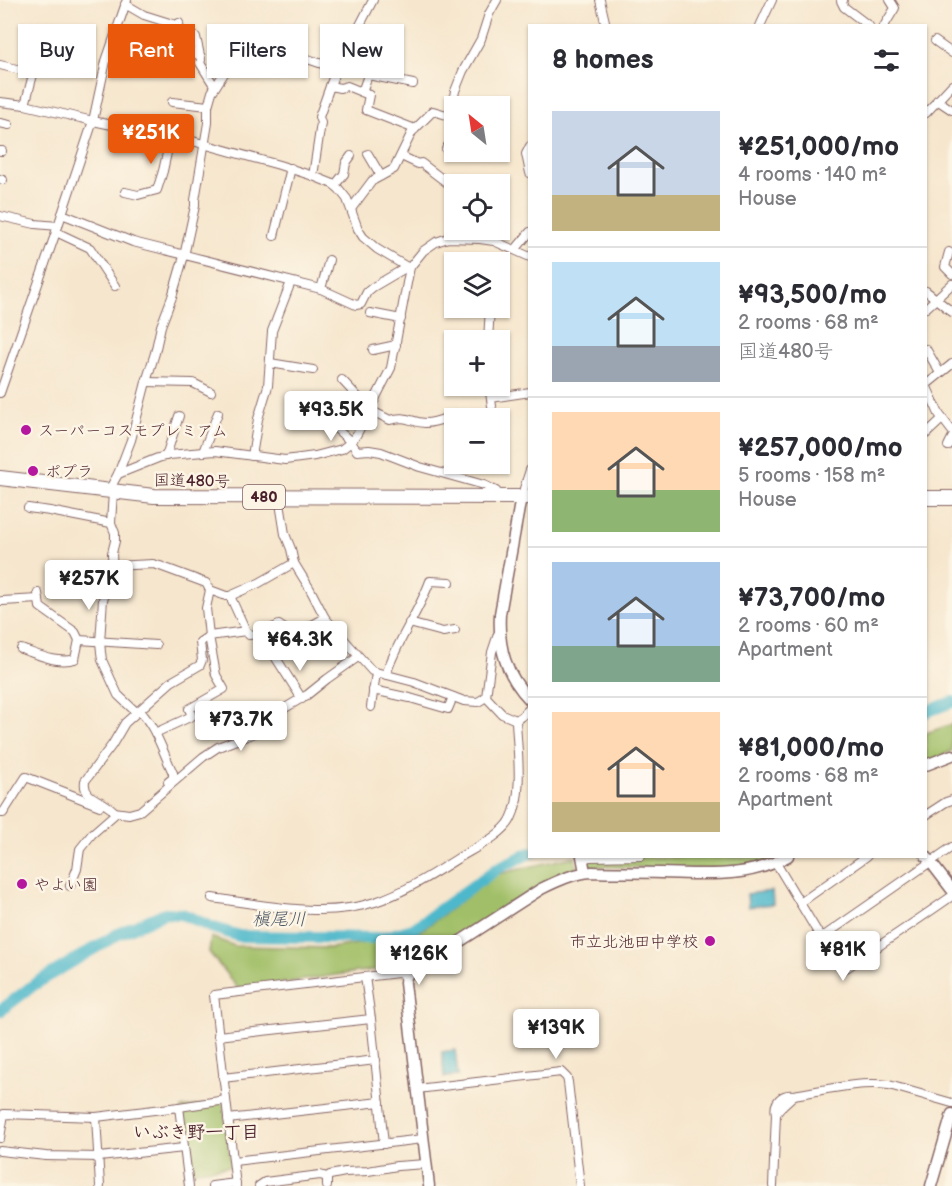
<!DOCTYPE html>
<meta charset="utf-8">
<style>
body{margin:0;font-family:"Balsamiq Sans","Klee One",sans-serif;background:#f7f7f7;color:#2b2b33;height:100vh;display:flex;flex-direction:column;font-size:22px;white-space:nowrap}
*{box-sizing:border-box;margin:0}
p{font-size:20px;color:#7c7c81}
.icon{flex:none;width:33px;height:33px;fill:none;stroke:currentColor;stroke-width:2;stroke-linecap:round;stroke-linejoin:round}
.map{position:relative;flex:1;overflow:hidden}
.panel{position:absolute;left:528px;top:24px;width:399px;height:834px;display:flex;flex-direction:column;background:#fff;border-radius:0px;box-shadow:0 2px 4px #0004}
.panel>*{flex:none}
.hud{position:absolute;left:18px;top:24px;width:420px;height:54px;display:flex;gap:12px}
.needle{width:39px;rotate:330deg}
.controls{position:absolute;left:444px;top:96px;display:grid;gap:12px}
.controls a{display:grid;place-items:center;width:66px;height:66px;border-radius:0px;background:#fff;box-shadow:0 2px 4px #0004;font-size:30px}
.price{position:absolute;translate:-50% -51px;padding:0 14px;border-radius:6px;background:#fff;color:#222;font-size:20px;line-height:39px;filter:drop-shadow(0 2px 3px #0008)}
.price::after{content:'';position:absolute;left:50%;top:36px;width:18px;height:14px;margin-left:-9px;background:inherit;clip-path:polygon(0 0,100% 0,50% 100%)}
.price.active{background:#ea580c;color:#fff}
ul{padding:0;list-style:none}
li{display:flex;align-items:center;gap:18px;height:150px;padding:0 24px}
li+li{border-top:2px solid #e1e1e2}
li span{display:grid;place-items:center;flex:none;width:168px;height:120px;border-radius:0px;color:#555}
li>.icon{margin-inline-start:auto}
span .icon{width:72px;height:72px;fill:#fffc;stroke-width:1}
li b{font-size:26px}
h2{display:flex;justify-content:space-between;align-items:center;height:72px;padding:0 24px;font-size:26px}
.chip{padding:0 21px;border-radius:0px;background:#fff;box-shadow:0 2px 4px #0004;font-size:21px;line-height:54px}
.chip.active{background:#ea580c;color:#fff}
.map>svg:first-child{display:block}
</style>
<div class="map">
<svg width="952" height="1186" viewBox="0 0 952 1186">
<rect width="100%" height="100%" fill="#fcf5e5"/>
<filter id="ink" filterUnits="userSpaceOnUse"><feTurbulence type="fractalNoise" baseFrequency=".0167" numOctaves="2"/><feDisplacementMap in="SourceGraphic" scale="12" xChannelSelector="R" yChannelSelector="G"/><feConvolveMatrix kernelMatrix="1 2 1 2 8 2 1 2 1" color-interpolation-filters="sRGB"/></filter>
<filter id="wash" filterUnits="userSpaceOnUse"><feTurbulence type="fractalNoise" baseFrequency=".008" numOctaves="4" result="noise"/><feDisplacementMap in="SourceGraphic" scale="24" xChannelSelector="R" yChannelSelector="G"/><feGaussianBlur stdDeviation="1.35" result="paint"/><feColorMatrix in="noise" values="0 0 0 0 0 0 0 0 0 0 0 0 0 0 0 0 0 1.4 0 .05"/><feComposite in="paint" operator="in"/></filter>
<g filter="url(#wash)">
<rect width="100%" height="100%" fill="#f6e6cd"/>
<!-- green -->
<g fill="#a1bf67" stroke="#766f49" stroke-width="1.5">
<polygon points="952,724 952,751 926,763 926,733"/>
<polygon points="572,857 575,857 577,871 425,961 410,965 336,975 239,990 209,952 211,937 235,946 331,948 415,935 498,874"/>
<polygon points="587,857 781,857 739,870 589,866"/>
<polygon points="223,1102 231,1166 190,1171 182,1108"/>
</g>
<!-- water -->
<g fill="#4eb8cb" stroke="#4c6c7b" stroke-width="1.5">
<polygon points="772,891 773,904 748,907 747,894"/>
<polygon points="455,1050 458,1076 444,1077 442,1052"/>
</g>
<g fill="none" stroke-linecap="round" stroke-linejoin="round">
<!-- river -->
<g stroke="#4eb8cb" stroke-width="12">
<polyline points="926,712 952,702"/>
<polyline points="0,1011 35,984 118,934 165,913 182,914 211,927 239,936 381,938 413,929 498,868 530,853"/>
</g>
</g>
</g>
<g filter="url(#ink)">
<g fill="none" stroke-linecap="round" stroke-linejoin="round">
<defs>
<g id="street">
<polyline points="600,0 606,26"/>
<polyline points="843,0 841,1 844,7 869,26"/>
<polyline points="125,4 144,15 176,25 179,23"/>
<polyline points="760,26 772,0"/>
<polyline points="884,26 895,8 890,0"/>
<polyline points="180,28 179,43 201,57"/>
<polyline points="196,37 201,60 200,63 215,87"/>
<polyline points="935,41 952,53"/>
<polyline points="349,48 373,61 362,92"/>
<polyline points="111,49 146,64"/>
<polyline points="0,65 33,73"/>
<polyline points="368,75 413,84"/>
<polyline points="330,86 340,88 347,86 369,95 366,110 415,129"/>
<polyline points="937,100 952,110"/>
<polyline points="0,102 25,105 93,121 150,133 171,135 279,165 313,176 333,184 339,189 347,199 358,229 363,237 377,249 407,267 410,267"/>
<polyline points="172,102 208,106"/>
<polyline points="25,105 35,67"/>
<polyline points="926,113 952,85"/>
<polyline points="450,116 455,91 463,71 481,39 489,14 497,0"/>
<polyline points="0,123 9,125"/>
<polyline points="530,146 526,154 530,173"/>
<polyline points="446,149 454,136"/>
<polyline points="0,151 2,151"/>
<polyline points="368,154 381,176"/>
<polyline points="401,156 418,164 421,163 454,188"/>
<polyline points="313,176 321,123 319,117 334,75 373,0"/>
<polyline points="0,179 3,180"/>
<polyline points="335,185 344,174 346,163 351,156"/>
<polyline points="125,192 138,195 157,190 163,171 171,135"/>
<polyline points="351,209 372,181 394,169 412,132 433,111 450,116 454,114"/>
<polyline points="62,214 133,242 321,289 356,305 361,304 367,292 373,287 407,267"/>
<polyline points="0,216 35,224 58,226"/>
<polyline points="56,232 90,248 115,286"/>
<polyline points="274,236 291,168"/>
<polyline points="515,250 530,232"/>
<polyline points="949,252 945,267 952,274"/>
<polyline points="321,289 329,260"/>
<polyline points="926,291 952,312"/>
<polyline points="926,308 952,284"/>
<polyline points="370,313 401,319"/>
<polyline points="488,340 490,308"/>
<polyline points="926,349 940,373"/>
<polyline points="373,350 396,345"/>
<polyline points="270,363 313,370"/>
<polyline points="952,364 926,385 939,414 952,431"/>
<path d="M 342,380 L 370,410 L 390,420 C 407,415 410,422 425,423 C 436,423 448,417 459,414"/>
<polyline points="146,382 193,383 211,392"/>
<polyline points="489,386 492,406"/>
<polyline points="0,393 56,232 93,121 106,61 127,0"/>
<polyline points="491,398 530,392"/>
<polyline points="329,422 351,442 357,451 369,450 381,452 420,467 484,485 496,491 500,497"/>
<polyline points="926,434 942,419"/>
<polyline points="948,446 952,438"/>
<polyline points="203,452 218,413"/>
<polyline points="166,456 179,416"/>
<polyline points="252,456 258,419 268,386 272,331 291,282"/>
<polyline points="118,474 158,458 169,455 215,451 285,460 315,456 342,449 351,442 357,434 391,368 410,267 423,251 436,242 448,238 480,239 494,241 530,257"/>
<polyline points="108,492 118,474 131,440 146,382 155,353 161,326 172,297 184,256 195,206 195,200 208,123 208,106 212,92 225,72 229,59 249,53 254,47 278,49 337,69"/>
<polyline points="113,492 111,523 115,533 115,541 112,553 113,574 111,585 103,599 100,642 101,652 102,660 118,695 136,712"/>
<polyline points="521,498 530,470"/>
<polyline points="28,508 50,511 111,523"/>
<polyline points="294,563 310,589 325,618 372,671 414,682 464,701 478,702 486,697"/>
<polyline points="113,566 153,564 160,566 206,583 210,590"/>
<polyline points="38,593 40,607 75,632 79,640 156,645"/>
<polyline points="230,596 246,631"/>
<polyline points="2,601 39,599"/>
<polyline points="409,623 443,632 455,630"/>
<polyline points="498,634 492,652 486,697 502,714 516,720 522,716 530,708"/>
<polyline points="327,647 343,638"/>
<path d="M 21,649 C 39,655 57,664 75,659 L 79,640"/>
<polyline points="276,658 302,699"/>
<path d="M 386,675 C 396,642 418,614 430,581 L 450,582"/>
<polyline points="373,690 410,698 448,709 453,697"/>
<polyline points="371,707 376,673"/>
<path d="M 140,711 C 156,728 163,752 173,773 L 173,778 L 168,782"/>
<polyline points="155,733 192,716 189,709 224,689 216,675 209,636 246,631 249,635 259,634 279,625 295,636 296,634 325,618"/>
<polyline points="114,812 129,814 140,811 203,757 218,747 257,732 275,714 307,695 327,679 358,657"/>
<polyline points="0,813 3,813 26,777 100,806"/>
<polyline points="926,815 946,802 952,800"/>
<polyline points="582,860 589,857 641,856"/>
<path d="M 776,863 L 821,938 L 839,965 L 843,969 L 848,967 C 883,943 918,920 952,896"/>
<path d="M 70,886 L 77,869 L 80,849 L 92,834 L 116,813 C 112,809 108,806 103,803 C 93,798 83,794 85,781 L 112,745 L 125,723 L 171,682 L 200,665 L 202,660 L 200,642 L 209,636 L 206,608 L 210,590 L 226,596 L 230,596 L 259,583 L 294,563 L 291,549 L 285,534 L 279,497"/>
<path d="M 212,898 C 265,905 323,919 375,902 C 405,892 433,874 460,857 C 475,848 503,835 511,819 C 524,793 517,749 516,720"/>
<polyline points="800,903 867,856"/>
<polyline points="821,938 952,847"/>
<polyline points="371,1019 384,1144"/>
<polyline points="218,1036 371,1019 365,977"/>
<polyline points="223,1078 376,1060"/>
<polyline points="417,1089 561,1072 567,1078 568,1082 580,1186"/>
<polyline points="179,1107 226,1100"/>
<polyline points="776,1114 783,1105 794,1095"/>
<polyline points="96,1117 100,1186"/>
<polyline points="228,1119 380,1102"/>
<polyline points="0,1138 4,1114 96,1117 179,1107 189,1186"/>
<polyline points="0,1151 46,1156 99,1157 184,1148"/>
<polyline points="234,1161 423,1139"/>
<polyline points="212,1186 236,1183"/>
<polyline points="236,1186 214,995 398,973 406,975"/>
<polyline points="259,1186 265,1182 320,1175 327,1177"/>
<polyline points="327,1186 327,1177 330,1175 345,1172 368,1171 397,1166 426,1164"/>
<path d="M 773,1186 L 776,1114 C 773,1102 782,1093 794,1095 C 825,1090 858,1081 889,1085 L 952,1103"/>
</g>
<g id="secondary">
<path d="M 521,497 L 500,614 C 498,648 506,675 530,700"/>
<polyline points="926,765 952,755"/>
<polyline points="582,856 585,872"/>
<polyline points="926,856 952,890"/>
<path d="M 429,1186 L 405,983 C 405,971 415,969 425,964 L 541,889 C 557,881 574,873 592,872 C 615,873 638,872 661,873 C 705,874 748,879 788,856"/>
<polyline points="931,1186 952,1114"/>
</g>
<g id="highway">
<polyline points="0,478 154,496 530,497"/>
<polyline points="926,498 952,498"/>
</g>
</defs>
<!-- street casing -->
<use href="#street" stroke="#866564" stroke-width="10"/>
<!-- secondary casing -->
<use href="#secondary" stroke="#866564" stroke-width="13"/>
<!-- highway casing -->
<use href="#highway" stroke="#866564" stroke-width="16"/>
<!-- street -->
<use href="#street" stroke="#fff" stroke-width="8"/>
<!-- secondary -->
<use href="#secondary" stroke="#fff" stroke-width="10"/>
<!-- highway -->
<use href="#highway" stroke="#fff" stroke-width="14"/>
</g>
</g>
<!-- markers -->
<g fill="#b5179e" stroke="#fcf5e5" stroke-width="2">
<circle cx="26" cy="430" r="6"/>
<circle cx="33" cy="471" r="6"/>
<circle cx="22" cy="884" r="6"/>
<circle cx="710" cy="941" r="6"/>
</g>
<g text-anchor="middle" stroke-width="5" stroke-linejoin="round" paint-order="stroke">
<!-- shield labels -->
<rect fill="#fcf5e5" stroke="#7f5f63" stroke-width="1.5" x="243" y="485" width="42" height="24" rx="4.5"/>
<g font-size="15" font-weight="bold" fill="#4a1f2b">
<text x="264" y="502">480</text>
</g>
<!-- poi labels -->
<g font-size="16" fill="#4a1f2b" stroke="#fcf5e5" text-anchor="start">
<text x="38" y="436">スーパーコスモプレミアム</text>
<text x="45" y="477">ポプラ</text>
<text x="34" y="890">やよい園</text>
<text x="698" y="947" text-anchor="end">市立北池田中学校</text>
</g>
<!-- street labels -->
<g font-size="16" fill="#4a1f2b" stroke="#fcf5e5">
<text transform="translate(192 480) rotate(1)" y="6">国道480号</text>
</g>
<!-- water labels -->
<g font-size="18" font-style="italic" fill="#4b5563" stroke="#fcf5e5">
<text x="279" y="925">槇尾川</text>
</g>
<!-- neighbourhood labels -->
<g font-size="18" font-weight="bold" fill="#4a1f2b" stroke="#fcf5e5">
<text x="196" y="1138">いぶき野一丁目</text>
</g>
</g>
</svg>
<div class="controls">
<a><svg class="needle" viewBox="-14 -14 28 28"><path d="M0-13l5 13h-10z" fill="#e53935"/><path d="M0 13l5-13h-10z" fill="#7c7c81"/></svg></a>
<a><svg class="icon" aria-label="locate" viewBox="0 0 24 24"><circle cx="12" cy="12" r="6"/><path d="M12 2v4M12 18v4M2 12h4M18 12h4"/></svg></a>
<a><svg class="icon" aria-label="layers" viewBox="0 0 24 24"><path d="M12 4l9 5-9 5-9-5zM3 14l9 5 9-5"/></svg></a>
<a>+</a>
<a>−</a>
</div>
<b class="price active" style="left:151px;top:165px">¥251K</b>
<b class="price" style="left:331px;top:442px">¥93.5K</b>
<b class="price" style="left:89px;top:611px">¥257K</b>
<b class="price" style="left:300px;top:672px">¥64.3K</b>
<b class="price" style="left:241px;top:752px">¥73.7K</b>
<b class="price" style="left:843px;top:982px">¥81K</b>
<b class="price" style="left:419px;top:986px">¥126K</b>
<b class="price" style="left:556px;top:1060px">¥139K</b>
<div class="hud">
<a class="chip">Buy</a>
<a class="chip active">Rent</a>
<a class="chip">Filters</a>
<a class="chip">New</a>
</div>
<section class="panel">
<h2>8 homes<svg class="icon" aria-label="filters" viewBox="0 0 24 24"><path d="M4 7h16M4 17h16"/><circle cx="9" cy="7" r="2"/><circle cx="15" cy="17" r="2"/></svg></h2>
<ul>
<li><span style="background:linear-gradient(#c9d6e8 70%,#c2b280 0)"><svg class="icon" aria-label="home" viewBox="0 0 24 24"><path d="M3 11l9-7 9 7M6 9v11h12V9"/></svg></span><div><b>¥251,000/mo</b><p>4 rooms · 140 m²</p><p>House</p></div></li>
<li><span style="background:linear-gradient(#bfe0f5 70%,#9aa5b1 0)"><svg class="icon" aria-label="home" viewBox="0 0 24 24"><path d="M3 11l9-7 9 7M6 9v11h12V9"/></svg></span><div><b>¥93,500/mo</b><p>2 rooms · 68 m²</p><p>国道480号</p></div></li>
<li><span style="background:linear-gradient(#ffd9b3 65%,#8fb573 0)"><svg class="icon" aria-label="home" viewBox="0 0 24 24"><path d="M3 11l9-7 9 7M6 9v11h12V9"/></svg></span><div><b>¥257,000/mo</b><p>5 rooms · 158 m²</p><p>House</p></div></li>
<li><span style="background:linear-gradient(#a9c7e8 70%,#7fa58c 0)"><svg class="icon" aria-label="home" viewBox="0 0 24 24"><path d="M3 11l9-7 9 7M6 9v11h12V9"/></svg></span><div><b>¥73,700/mo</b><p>2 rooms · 60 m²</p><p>Apartment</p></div></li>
<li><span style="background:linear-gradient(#ffd9b3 75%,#c2b280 0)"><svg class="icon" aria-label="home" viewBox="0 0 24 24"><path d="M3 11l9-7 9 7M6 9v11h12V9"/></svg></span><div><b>¥81,000/mo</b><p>2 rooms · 68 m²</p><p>Apartment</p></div></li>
</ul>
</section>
</div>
